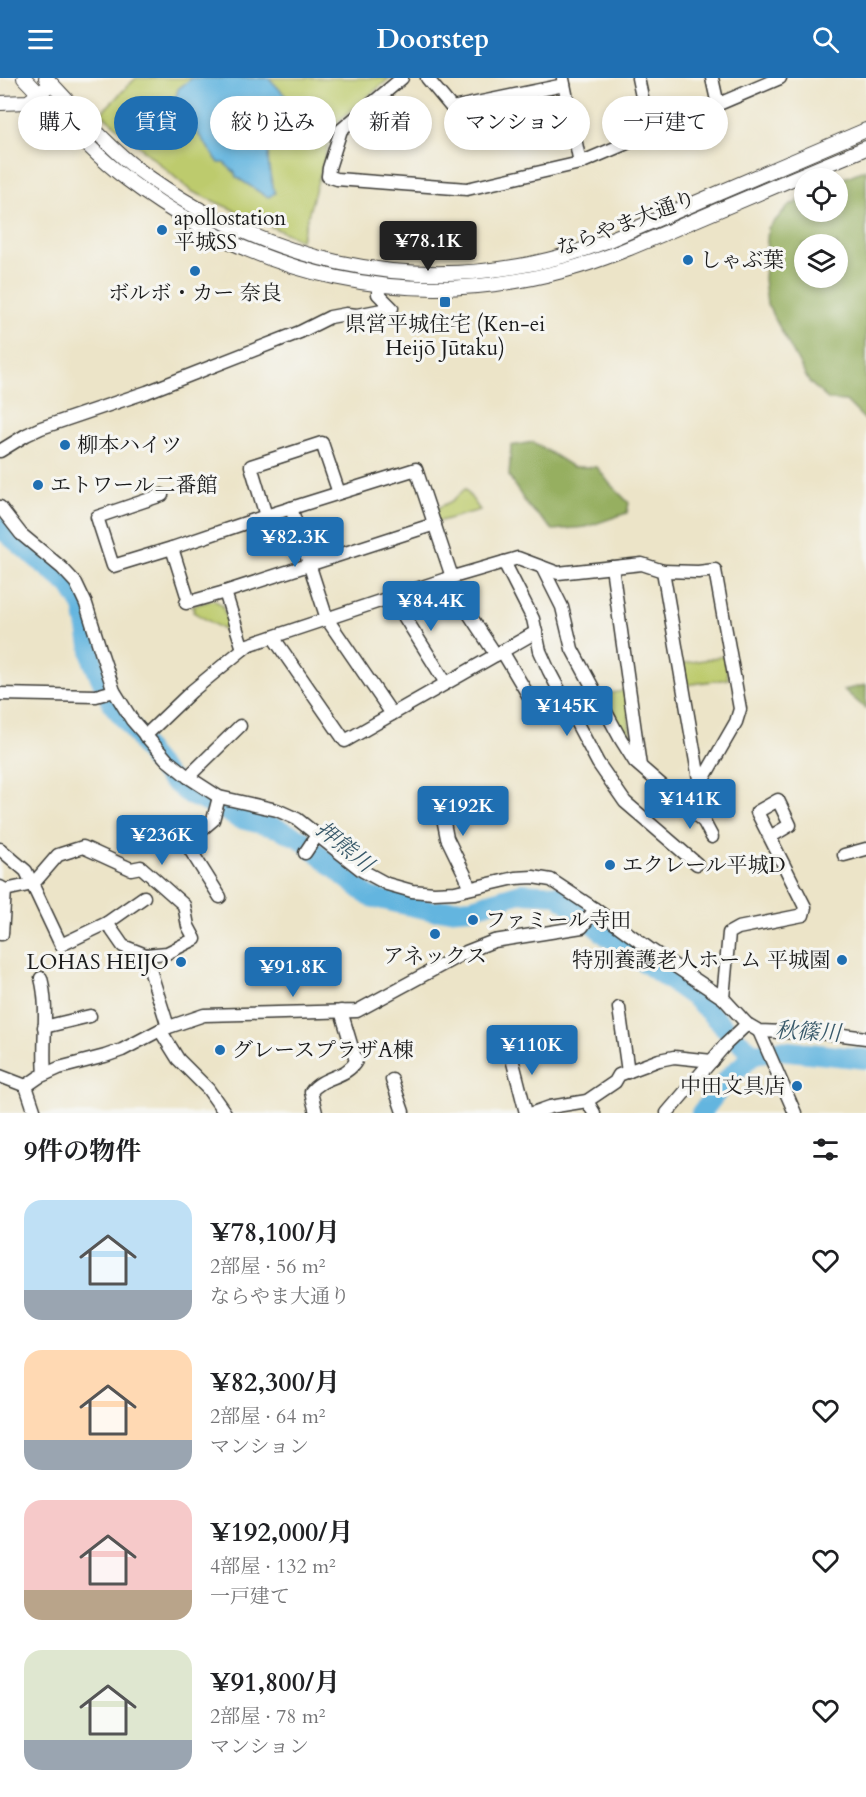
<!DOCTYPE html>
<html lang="ja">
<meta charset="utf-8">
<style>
body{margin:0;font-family:Cardo,"Noto Serif JP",serif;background:#f6f6f6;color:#202124;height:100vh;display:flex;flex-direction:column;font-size:22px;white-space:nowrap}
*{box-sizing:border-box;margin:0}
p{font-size:20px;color:#757577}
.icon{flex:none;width:33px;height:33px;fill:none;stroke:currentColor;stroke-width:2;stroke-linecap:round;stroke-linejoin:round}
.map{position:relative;height:1035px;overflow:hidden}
.drawer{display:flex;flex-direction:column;background:#fff;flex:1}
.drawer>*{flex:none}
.top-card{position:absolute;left:18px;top:18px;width:831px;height:54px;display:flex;gap:12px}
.buttons{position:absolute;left:794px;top:90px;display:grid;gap:12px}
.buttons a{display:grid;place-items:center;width:54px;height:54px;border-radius:50%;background:#fff;box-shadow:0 3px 9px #0003;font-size:30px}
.price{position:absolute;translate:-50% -51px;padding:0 14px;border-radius:6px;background:#1f6fb2;color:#fff;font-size:20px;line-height:39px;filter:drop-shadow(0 2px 3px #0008)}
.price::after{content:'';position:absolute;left:50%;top:36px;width:18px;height:14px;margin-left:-9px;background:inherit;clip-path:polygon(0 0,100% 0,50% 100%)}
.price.active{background:#222;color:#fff}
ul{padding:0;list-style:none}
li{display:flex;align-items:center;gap:18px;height:150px;padding:0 24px}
li span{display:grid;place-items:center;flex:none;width:168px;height:120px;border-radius:18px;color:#555}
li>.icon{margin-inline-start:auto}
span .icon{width:72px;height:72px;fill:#fffc;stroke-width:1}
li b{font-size:26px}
h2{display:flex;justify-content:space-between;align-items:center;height:72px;padding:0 24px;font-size:26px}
.tag{padding:0 21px;border-radius:27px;background:#fff;box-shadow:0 3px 9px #0003;font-size:21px;line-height:54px}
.tag.active{background:#1f6fb2;color:#fff}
header{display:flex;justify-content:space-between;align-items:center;height:78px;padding:0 24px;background:#1f6fb2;color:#fff;font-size:27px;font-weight:800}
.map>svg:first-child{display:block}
</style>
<header><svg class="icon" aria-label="menu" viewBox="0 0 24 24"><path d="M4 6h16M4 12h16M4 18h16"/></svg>Doorstep<svg class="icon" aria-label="search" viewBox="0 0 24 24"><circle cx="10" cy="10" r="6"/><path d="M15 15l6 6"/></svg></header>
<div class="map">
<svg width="866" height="1035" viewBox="0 0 866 1035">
<rect width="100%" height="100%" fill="#f6f6f2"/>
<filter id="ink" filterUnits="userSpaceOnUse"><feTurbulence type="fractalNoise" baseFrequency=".0167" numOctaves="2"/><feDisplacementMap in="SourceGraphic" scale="12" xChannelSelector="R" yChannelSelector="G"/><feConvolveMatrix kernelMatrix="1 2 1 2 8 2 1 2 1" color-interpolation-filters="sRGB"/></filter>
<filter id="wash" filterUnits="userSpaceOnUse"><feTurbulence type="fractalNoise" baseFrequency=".008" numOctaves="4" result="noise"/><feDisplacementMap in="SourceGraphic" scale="24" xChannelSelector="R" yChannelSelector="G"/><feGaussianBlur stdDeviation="1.35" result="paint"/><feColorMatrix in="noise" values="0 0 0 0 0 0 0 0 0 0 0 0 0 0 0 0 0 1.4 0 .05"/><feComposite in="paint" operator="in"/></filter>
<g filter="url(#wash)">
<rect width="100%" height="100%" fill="#ece4c8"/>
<!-- green -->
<g fill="#bdcb6d" stroke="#6c7444" stroke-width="1.5">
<polygon points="136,0 390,0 334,47 301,162 191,113 101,35"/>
<polygon points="465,411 480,432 437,444 434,432 452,423"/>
<polygon points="214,522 222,527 232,554 229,555 193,534 194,530 191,528"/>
<polygon points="725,578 728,601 685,607 681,586"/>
<polygon points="628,612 630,659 626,658 602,617"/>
</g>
<!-- forest -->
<g fill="#96af60" stroke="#59663e" stroke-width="1.5" fill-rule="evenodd">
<path d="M 866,91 L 866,343 L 846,323 L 829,322 L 809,304 L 767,226 L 764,201 L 768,150 L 789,128 L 804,120 L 804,134 L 837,134 L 837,103 ZM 804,166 L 837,166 L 837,200 L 804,200 Z"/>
<polygon points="533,364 573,389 597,389 610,406 629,425 627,435 586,449 553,452 527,427 509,398 511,368"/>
<polygon points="866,607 866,631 844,612"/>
</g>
<!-- water -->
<path fill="#63b5df" stroke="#40687e" stroke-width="1.5" d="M 192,0 L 269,0 L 295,28 L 295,36 C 262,51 265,85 275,115 L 269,119 L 264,117 L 236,99 L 235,95 L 224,85 L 219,85 L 188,42 L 188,37 L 175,22 L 178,11 Z"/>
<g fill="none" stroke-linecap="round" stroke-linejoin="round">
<!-- river -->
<g stroke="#63b5df" stroke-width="20">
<polyline points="0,448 5,454 70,508 83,529 93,584 112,626 132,650 151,679 168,699 191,718 219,729 237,740 277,750 301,761 346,800 370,819 433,833 472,830 521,815 558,817 607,858 695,920 735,960 755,976"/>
<polyline points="701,1035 730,998 755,976 780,972 866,981"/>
</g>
</g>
</g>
<g filter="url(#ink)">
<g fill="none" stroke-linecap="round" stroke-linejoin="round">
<defs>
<g id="minor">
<polyline points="402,0 341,52 329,90 328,98 337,101 467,111 580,85 780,0"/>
<polyline points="427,0 452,30 564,7"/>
<polyline points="638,0 650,56"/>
<polyline points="712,0 718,27"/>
<polyline points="563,1 580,85"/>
<polyline points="0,373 26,357 41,350 147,314 300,254 330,239 346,236 357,237 392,230 378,216 380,207"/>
<polyline points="339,415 322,365 251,388 266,438 416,391 452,499"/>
<polyline points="162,417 97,439 113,488 172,470"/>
<polyline points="0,429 21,456 62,490 76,505 86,526 101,574 114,613 132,642 167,682 188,699 219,719 277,732 297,741 363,793 387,806 412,813 434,815 455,814 515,800 533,799 551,802 595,831 651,872 723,920 747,946 759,953 835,956 866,960"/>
<polyline points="291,430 327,541 392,636"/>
<polyline points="504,484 533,541 540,573 549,593 598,685 625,724 697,786"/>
<polyline points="542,489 562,529 572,571 620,660 635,684 687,729 736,644 740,631 715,492 698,494 663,493"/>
<polyline points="612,489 640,688"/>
<polyline points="446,501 496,577"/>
<polyline points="392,519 446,605"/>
<polyline points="189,524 172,470 266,438"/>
<polyline points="186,525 225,514"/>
<polyline points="273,559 345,663 536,554"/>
<polyline points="243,571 225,514 435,446"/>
<polyline points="502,573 540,637"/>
<polyline points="0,616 96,618 114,613"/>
<polyline points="145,658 192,613 248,567 446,501 518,480 558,495 642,486 663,493 700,707"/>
<polyline points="188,699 240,648"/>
<polyline points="219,719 213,742 186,765 220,819"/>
<polyline points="429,723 443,740 447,760 466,799 469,810"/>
<polyline points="687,729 704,744 712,759"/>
<path d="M 0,771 L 26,793 L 61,867 L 107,845 L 123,868 L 146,877 C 152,901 161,925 168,949"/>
<polyline points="305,775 317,757"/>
<polyline points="844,777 866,771"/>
<polyline points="0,809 5,812 33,806 58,777 83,769 131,791 141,789 184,827 188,848 195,861 167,875 146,877"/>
<polyline points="107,845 144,819"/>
<polyline points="0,856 2,856 5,812"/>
<path d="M 41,900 C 49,931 42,964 45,996"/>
<polyline points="723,920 729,855 738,850 803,837 805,829 757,734 778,722 790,747 770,759"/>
<polyline points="619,930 628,994"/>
<polyline points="44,949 90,938"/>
<polyline points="160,952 178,981 208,1011 225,1035"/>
<polyline points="759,953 795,1035"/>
<polyline points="509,969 526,1035"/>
<polyline points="0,998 26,1008 39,999 59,990 105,978 122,972 160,952 204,937 357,933 466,874 494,863 582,849 595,831"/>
<polyline points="392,1002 403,1034"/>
<polyline points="26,1008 35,1035"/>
<polyline points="587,1023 594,1035"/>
<path d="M 316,1035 L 311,1014 C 322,998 347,1000 356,983 L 341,933"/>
<polyline points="533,1035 550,1029 587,1023 615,1004 619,997 659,982 674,979 712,983"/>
<polyline points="667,1035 726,966 747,946"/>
</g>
<g id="tertiary">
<path d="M 24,0 C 58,35 89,73 128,102 C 257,199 408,235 566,192 C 610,180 651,161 693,143 C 751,118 808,94 866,70"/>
<path d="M 46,0 C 75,30 103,64 136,90 C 260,183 412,220 563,178 C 605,166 645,146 686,129 C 746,103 806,78 866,52"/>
<polyline points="0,25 28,24 45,11"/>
</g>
</defs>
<!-- minor casing -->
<use href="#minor" stroke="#3b3a36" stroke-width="15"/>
<!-- tertiary casing -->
<use href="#tertiary" stroke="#3b3a36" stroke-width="16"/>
<!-- minor -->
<use href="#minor" stroke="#fff" stroke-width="12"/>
<!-- tertiary -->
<use href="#tertiary" stroke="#fff" stroke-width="14"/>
</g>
</g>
<!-- markers -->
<g fill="#1f6fb2" stroke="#f6f6f2" stroke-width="2">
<circle cx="162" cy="152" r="6"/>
<circle cx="688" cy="182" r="6"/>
<circle cx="195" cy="193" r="6"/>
<rect x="439" y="218" width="12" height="12" rx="3"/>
<circle cx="65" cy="367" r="6"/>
<circle cx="38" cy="407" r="6"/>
<circle cx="610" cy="787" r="6"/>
<circle cx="473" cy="842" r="6"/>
<circle cx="435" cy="856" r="6"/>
<circle cx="842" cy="882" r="6"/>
<circle cx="181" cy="884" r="6"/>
<circle cx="220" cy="972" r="6"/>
<circle cx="797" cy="1008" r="6"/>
</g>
<g text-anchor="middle" stroke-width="6" stroke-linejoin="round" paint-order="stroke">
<!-- poi labels -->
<g font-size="21" fill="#1c1c1c" stroke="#f6f6f2" text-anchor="start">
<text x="174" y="147">apollostation<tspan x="174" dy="24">平城SS</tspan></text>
<text x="700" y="189">しゃぶ葉</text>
<text x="195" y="222" text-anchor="middle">ボルボ・カー 奈良</text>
<text x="445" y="253" text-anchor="middle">県営平城住宅 (Ken-ei<tspan x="445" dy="24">Heijō Jūtaku)</tspan></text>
<text x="77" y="374">柳本ハイツ</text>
<text x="50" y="414">エトワール二番館</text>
<text x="622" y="794">エクレール平城D</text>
<text x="485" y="849">ファミール寺田</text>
<text x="435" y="885" text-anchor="middle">アネックス</text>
<text x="830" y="889" text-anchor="end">特別養護老人ホーム 平城園</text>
<text x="169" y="891" text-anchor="end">LOHAS HEIJO</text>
<text x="232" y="979">グレースプラザA棟</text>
<text x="785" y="1015" text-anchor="end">中田文具店</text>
</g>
<!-- street labels -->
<g font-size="21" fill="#1c1c1c" stroke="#f6f6f2">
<text transform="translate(626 145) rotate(-21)" y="7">ならやま大通り</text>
</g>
<!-- water labels -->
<g font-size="22" font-style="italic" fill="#38596a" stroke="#f6f6f2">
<text transform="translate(345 768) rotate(39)" y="8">押熊川</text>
<text transform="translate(808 953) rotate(3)" y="8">秋篠川</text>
</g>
</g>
</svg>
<div class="buttons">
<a><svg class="icon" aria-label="locate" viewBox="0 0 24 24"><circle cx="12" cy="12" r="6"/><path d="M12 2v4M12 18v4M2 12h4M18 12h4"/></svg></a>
<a><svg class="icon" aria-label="layers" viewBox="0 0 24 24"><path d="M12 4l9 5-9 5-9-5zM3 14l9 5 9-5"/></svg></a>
</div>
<b class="price active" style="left:428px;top:194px">¥78.1K</b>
<b class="price" style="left:295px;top:490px">¥82.3K</b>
<b class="price" style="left:431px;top:554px">¥84.4K</b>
<b class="price" style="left:567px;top:659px">¥145K</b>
<b class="price" style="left:690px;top:752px">¥141K</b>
<b class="price" style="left:463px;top:759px">¥192K</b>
<b class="price" style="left:162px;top:788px">¥236K</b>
<b class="price" style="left:293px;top:920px">¥91.8K</b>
<b class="price" style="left:532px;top:998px">¥110K</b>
<div class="top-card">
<a class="tag">購入</a>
<a class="tag active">賃貸</a>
<a class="tag">絞り込み</a>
<a class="tag">新着</a>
<a class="tag">マンション</a>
<a class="tag">一戸建て</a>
</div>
</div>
<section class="drawer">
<h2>9件の物件<svg class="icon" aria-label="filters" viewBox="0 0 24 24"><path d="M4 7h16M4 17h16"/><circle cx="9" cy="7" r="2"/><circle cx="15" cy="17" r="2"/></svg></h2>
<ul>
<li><span style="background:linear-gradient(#bfe0f5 75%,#9aa5b1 0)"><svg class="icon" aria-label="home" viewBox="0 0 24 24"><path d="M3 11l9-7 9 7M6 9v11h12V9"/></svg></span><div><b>¥78,100/月</b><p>2部屋 · 56 m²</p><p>ならやま大通り</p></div><svg class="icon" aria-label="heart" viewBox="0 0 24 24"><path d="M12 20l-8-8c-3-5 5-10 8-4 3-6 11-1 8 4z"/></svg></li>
<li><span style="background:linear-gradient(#ffd9b3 75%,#9aa5b1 0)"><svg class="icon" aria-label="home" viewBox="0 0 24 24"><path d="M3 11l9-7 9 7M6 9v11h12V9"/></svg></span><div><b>¥82,300/月</b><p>2部屋 · 64 m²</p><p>マンション</p></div><svg class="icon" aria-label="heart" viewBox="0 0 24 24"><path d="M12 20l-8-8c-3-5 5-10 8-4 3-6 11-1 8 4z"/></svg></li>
<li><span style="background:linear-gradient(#f6c9c9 75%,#b9a48a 0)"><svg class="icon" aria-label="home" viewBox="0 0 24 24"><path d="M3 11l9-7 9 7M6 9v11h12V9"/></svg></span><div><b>¥192,000/月</b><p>4部屋 · 132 m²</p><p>一戸建て</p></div><svg class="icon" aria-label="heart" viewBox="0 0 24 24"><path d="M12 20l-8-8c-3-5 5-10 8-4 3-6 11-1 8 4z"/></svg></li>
<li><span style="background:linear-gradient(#dfe7d0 75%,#9aa5b1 0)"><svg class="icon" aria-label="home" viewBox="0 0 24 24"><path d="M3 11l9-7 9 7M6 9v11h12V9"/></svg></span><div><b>¥91,800/月</b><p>2部屋 · 78 m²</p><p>マンション</p></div><svg class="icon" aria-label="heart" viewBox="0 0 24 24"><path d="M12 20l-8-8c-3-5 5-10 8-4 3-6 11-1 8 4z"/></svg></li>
</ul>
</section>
